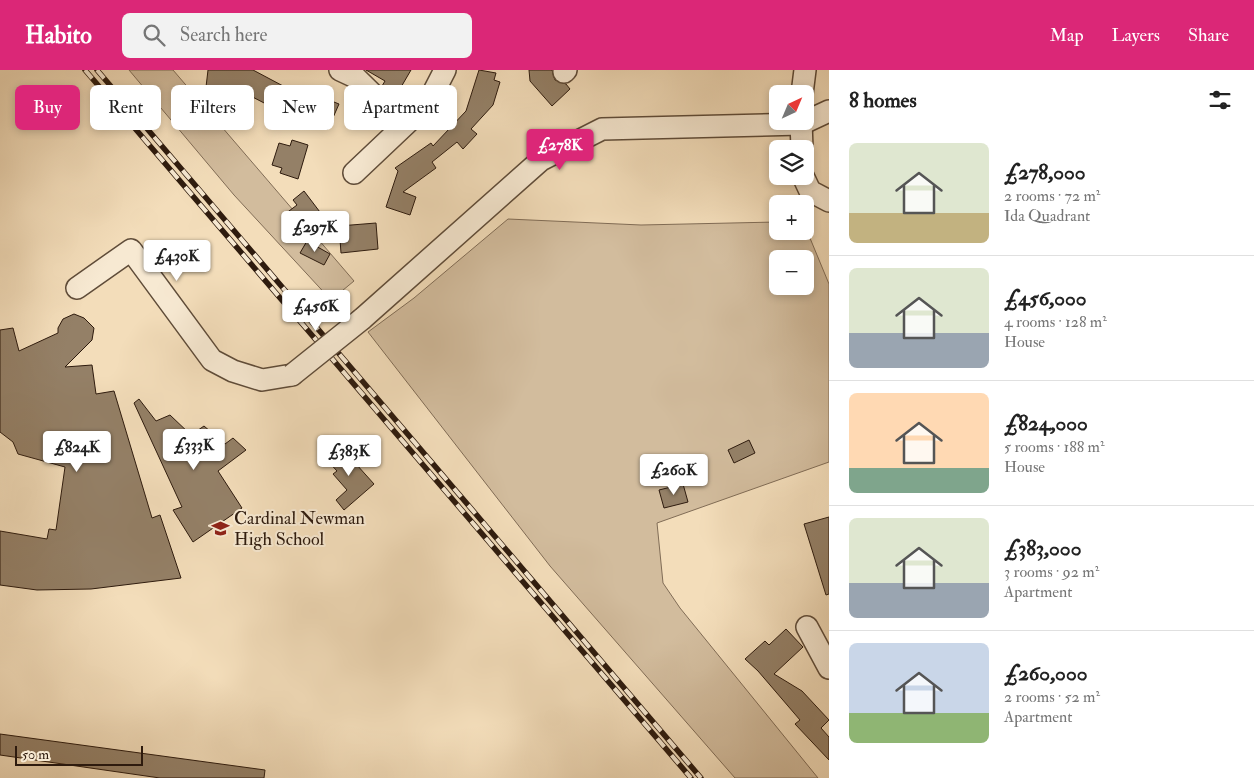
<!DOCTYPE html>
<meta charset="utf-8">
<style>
body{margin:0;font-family:"IM FELL Double Pica",serif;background:#f2f2f2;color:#222;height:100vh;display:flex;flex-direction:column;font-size:19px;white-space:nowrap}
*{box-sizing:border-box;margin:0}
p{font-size:16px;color:#767676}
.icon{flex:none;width:28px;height:28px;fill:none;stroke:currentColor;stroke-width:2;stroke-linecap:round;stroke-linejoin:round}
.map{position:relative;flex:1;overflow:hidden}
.sheet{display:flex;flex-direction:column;background:#fff;width:425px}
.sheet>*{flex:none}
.banner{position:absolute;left:15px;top:15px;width:475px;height:45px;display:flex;gap:10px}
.needle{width:32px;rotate:44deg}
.controls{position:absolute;left:769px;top:15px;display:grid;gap:10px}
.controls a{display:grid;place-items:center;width:45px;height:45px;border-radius:8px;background:#fff;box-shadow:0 2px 8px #0003;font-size:25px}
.scale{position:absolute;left:15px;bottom:12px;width:128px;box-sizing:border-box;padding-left:5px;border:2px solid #2e1b0e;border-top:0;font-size:14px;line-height:18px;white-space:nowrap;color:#2e1b0e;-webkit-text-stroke:4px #f7e9d2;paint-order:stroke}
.price{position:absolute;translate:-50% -42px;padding:0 11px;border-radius:5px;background:#fff;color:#222;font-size:16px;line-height:32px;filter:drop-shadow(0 1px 2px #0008)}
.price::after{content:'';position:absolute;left:50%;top:30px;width:15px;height:11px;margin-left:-8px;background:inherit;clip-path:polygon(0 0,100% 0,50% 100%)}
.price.current{background:#db2777;color:#fff}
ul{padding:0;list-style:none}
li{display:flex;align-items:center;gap:15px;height:125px;padding:0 20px}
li+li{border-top:1px solid #e0e0e0}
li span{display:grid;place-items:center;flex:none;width:140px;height:100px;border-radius:8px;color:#555}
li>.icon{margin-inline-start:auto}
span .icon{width:60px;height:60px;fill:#fffc;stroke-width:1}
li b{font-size:21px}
h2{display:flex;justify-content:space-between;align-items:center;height:60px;padding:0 20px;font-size:21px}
.chip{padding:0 18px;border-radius:8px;background:#fff;box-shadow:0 2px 8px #0003;font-size:18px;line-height:45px}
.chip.current{background:#db2777;color:#fff}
header{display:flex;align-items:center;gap:30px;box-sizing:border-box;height:70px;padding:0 25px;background:#db2777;color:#fff}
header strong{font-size:24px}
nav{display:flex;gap:28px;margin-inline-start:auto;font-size:18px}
.search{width:350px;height:45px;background:#f2f2f2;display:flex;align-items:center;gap:12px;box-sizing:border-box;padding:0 18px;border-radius:8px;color:#767676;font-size:19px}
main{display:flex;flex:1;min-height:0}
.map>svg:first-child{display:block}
</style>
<header>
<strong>Habito</strong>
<div class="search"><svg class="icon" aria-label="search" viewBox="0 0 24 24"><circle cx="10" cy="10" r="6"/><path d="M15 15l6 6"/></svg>Search here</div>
<nav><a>Map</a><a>Layers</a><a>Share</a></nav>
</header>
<main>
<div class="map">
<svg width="829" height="708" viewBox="0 0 829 708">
<rect width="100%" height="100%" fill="#f3ddba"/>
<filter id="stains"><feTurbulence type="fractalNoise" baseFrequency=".004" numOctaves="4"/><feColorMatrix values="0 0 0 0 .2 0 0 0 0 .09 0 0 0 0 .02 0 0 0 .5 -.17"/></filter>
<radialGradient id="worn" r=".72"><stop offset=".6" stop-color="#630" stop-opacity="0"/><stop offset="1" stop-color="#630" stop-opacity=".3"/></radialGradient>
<!-- green -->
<g fill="#d2bc9d" stroke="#806c56" fill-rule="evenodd">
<polygon points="129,0 173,0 354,211 331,230 234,125"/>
<path d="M 508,149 L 641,155 L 777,152 L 778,161 L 805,161 L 805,156 L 829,214 L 829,392 L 657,453 L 663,513 L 680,538 L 818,708 L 735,708 L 550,496 L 368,262 L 414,228 ZM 778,189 L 805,189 L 805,216 L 778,216 Z"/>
</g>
<!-- building -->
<g fill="#948067" stroke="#2e1b0e">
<polygon points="208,0 253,0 285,17 278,29 273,26 268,35 239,20 206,17"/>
<polygon points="366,0 411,0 397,24 382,16 385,11"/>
<polygon points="479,0 496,3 494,10 500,12 493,35 471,59 477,64 463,79 457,72 432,92 436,98 403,122 416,127 410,145 386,137 398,101 395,98 431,73 433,76 466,41"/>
<polygon points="529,0 552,0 555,10 566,14 570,19 552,36 530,11"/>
<polygon points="324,28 339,34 328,59 303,48 311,29 321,34"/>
<polygon points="292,70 308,75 298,109 280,103 282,98 272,95 279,73 290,76"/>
<polygon points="304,121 326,150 303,167 285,144 297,135 293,130"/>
<polygon points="376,153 378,179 341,183 339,156"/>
<polygon points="307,171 330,184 324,195 300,183"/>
<polygon points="74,244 84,248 94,258 92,270 65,297 92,295 96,324 114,321 152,448 160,445 181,508 91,519 37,520 0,515 0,461 47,469 49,459 56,460 65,397 18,384 13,372 0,362 0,260 13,258 19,281 58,263 58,258 63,249"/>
<polygon points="139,329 156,351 170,345 191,365 204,356 225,374 233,368 246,380 218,401 242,438 193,472 173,440 182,437 134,333"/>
<polygon points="749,370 755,383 734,393 728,380"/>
<polygon points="339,375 374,414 344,440 336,430 347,420 333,404 337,401 325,388"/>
<polygon points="683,414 688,432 664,438 659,420"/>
<polygon points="829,447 829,524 826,525 804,454"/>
<polygon points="786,559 803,577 774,604 802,621 829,650 821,658 829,667 829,690 795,654 800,650 758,601 745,589 765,571 769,575"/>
<polygon points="0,664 265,700 264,708 160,708 0,685"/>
</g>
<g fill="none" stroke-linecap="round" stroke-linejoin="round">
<defs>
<g id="minor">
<polyline points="340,0 355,7 404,55"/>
<polyline points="564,2 566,0"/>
<polyline points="802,24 805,0"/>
<polyline points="801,51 802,79"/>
<polyline points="354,103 428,33 445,0"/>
<polyline points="803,106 810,121 829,131"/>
<polyline points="77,218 131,180 212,290 233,301 262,310 292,305"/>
<polyline points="362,249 541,90 602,59 801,54 829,41"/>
<polyline points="807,557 829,598"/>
</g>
</defs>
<!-- minor casing -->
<use href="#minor" stroke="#5f4c39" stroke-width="24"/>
<!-- minor -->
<use href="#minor" stroke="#f7e9d2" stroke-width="21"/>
<defs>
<g id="rail">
<polyline points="85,0 691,708"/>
<polyline points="97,0 701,708"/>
</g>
</defs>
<!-- rail casing -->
<use href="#rail" stroke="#2e1b0e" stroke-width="5.5"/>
<!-- rail -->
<use href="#rail" stroke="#f7e9d2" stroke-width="4" stroke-dasharray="11" stroke-linecap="butt"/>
<defs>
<polyline id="minor-bridge" points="292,305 362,249"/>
</defs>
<!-- minor-bridge casing -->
<use href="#minor-bridge" stroke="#5f4c39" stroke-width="24" stroke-linecap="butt"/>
<!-- minor-bridge -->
<use href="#minor-bridge" stroke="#f7e9d2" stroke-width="21"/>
</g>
<!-- icons -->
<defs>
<symbol id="school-bare" viewBox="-9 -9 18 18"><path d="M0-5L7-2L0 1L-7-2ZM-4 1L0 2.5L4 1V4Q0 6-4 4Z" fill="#8f2418" stroke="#f7e9d2" stroke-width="2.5" paint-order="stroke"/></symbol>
</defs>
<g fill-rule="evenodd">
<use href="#school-bare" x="208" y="446" width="25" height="25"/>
</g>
<g text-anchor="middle" stroke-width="4" stroke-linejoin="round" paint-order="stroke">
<!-- poi labels -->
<g font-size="18" fill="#2e1b0e" stroke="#f7e9d2" text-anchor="start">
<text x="234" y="454">Cardinal Newman<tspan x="234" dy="21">High School</tspan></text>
</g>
</g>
<rect width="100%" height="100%" filter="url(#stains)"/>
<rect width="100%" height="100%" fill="url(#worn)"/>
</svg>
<div class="controls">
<a><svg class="needle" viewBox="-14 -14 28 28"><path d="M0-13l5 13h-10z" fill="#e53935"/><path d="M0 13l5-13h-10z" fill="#767676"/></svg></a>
<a><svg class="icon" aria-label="layers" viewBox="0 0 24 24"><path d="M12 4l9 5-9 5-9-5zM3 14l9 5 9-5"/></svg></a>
<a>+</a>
<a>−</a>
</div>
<div class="scale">50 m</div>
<b class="price current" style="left:560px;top:101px">£278K</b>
<b class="price" style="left:315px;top:183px">£297K</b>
<b class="price" style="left:177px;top:212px">£430K</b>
<b class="price" style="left:316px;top:262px">£456K</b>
<b class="price" style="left:194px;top:401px">£333K</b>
<b class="price" style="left:77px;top:403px">£824K</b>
<b class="price" style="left:349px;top:407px">£383K</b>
<b class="price" style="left:674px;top:426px">£260K</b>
<div class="banner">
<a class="chip current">Buy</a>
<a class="chip">Rent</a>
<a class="chip">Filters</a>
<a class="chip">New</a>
<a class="chip">Apartment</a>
</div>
</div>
<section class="sheet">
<h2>8 homes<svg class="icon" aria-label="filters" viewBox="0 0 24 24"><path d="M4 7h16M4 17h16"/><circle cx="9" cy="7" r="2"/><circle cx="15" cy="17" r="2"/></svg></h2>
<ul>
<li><span style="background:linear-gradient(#dfe7d0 70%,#c2b280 0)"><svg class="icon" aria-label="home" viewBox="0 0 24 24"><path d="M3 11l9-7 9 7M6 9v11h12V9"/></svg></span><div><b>£278,000</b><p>2 rooms · 72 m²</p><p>Ida Quadrant</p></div></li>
<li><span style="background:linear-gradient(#dfe7d0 65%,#9aa5b1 0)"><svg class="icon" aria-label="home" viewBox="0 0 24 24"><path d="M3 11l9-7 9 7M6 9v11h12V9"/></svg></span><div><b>£456,000</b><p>4 rooms · 128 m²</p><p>House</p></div></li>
<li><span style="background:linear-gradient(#ffd9b3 75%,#7fa58c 0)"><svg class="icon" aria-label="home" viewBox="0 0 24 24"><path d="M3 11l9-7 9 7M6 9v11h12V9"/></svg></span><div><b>£824,000</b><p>5 rooms · 188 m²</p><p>House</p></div></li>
<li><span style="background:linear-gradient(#dfe7d0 65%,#9aa5b1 0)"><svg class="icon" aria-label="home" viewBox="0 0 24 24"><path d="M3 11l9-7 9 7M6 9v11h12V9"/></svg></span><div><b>£383,000</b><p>3 rooms · 92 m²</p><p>Apartment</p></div></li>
<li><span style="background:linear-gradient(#c9d6e8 70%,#8fb573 0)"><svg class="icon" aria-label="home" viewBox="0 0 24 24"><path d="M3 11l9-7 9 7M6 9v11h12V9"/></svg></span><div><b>£260,000</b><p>2 rooms · 52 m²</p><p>Apartment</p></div></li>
</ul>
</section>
</main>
